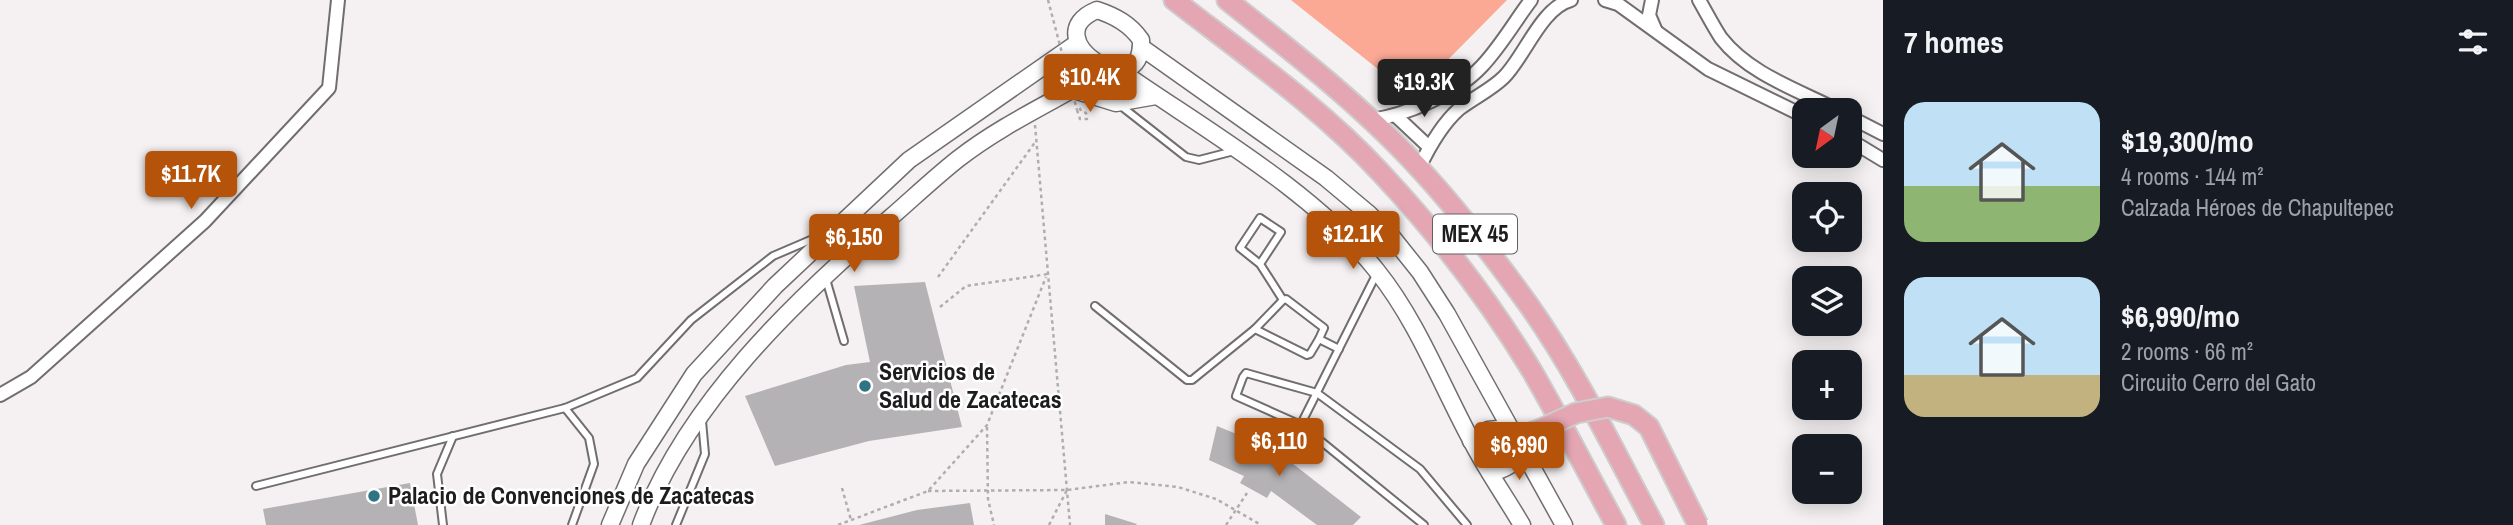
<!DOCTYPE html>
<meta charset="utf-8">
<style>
body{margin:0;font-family:"Archivo Narrow",sans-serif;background:#242831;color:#f1f3f6;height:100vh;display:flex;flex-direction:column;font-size:26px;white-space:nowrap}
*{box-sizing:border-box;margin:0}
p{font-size:23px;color:#9ea1a6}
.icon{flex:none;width:38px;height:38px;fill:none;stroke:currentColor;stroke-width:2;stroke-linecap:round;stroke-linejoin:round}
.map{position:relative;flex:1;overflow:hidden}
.panel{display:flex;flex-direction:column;background:#171b24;width:630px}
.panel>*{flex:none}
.needle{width:46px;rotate:213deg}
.tools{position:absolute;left:1792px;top:98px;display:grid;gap:14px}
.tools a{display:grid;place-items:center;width:70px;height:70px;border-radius:14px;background:#171b24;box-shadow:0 4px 18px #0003;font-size:35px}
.price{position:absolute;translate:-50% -60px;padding:0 16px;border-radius:7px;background:#b45309;color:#fff;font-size:23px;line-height:46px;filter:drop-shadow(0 2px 4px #0008)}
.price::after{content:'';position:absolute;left:50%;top:42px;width:21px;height:16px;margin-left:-10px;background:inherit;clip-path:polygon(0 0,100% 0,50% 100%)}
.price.active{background:#222;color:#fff}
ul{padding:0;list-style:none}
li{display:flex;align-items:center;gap:21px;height:175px;padding:0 21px}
li span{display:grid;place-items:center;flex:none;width:196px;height:140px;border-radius:21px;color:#555}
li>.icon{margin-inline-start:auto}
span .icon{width:84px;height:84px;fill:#fffc;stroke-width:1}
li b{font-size:30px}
h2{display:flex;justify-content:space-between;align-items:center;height:84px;padding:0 21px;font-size:30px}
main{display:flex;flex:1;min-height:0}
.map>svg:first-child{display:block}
</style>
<main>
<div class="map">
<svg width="1883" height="525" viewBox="0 0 1883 525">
<rect width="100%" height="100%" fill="#f5f1f3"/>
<!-- green -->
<polygon fill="#fba894" points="1291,0 1507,0 1412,96"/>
<!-- building -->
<g fill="#b4b2b5">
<polygon points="925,282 962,427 869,441 775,466 745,396 846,365 870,362 854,286"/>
<polygon points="1217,426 1268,447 1271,441 1286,449 1283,456 1361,517 1353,525 1317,525 1271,491 1267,498 1240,483 1244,476 1209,460"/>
<polygon points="410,483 418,525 266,525 263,509"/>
<polygon points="970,503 974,525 859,525 917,510"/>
<polygon points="1105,514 1137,524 1136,525 1105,525"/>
</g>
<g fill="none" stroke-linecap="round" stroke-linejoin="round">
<defs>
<g id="service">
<polyline points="1121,106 1186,157 1199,160 1234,151"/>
<polyline points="1260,264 1281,232 1260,218 1240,248 1260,264 1283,300"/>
<polyline points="826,279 844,341"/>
<polyline points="1095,306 1187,380 1192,380 1255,329 1307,355 1310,354 1319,339 1339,349"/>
<polyline points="1255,329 1283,300 1286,299 1324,328 1319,339"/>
<polyline points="565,408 589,438 594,464 572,525"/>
<polyline points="1295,436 1377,273"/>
<polyline points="256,486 565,408 637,378 691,320 773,256 822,235"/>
<polyline points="443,525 437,474 453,436"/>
<polyline points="676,525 705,454 702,421"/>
<polyline points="1424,525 1301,425 1236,396 1243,377 1246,373 1317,393 1420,469 1467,525"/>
</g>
<g id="minor">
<polyline points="1605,0 1618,4 1708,69 1804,116"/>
<polyline points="1652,0 1649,15 1655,29"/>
<path d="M 1699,0 C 1706,12 1713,26 1721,38 C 1749,74 1798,90 1837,110"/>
<polyline points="1396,116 1429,147"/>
<polyline points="1850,117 1883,134"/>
<path d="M 1371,120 C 1407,115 1457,93 1482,66 C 1501,46 1515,21 1531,0"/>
<polyline points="1850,140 1883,160"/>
<path d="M 1419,168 C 1429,147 1442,124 1459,109 C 1473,98 1491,90 1504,77 C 1525,56 1541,8 1571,0"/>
<polyline points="0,395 31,377 205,221 329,88 338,0"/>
</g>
<g id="tertiary">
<path d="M 1097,10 C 1115,16 1130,24 1141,40 C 1144,110 1031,37 1097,10 Z"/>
<polyline points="1141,47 1326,178 1369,214 1392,237 1420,272 1447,314 1564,525"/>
<path d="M 1122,72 C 1204,129 1315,192 1377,271 C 1417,321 1440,382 1470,438 C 1485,468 1505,496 1522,525"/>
<polyline points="1074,90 1116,103 1156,96"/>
<polyline points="1471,441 1488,430 1509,428"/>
<path d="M 1490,473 C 1505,470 1514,464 1523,452"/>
<polyline points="610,525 636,464 694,374 775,286 909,160 1077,43"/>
<path d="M 641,525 C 686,404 794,301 890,218 C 912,199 934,178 958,159 C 1004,123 1059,99 1108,69"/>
</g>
<g id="primary">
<path d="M 1174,0 C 1245,55 1320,107 1381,173 C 1438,234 1489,300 1532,371 C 1561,421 1588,474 1616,525"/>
<path d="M 1227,0 C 1293,52 1361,105 1418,167 C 1458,210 1494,257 1528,304 C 1577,373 1614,451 1654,525"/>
<polyline points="1515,438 1539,430"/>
</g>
</defs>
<!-- service casing -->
<use href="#service" stroke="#726e70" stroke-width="10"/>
<!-- minor casing -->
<use href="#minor" stroke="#726e70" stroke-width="16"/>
<!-- tertiary casing -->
<use href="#tertiary" stroke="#726e70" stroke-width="19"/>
<!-- primary casing -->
<use href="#primary" stroke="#cecdcd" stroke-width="23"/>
<!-- path -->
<g stroke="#b0adaf" stroke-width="2.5" stroke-dasharray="3.5 3.5" stroke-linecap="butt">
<polyline points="1077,110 1080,119 1087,119 1086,113 1081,111 1079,106"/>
<polyline points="1035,125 1070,525"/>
<polyline points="938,277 1036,141"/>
<polyline points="940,307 966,286 1048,274"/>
<polyline points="987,427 988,499 994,525"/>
<polyline points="842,488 851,520"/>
<polyline points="928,491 1067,490 1129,482 1178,487 1216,499 1261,525"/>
<polyline points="838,525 928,491 987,425 1046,277"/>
<polyline points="1049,525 1067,490"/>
<polyline points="1226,525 1247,493"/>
</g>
<!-- service -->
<use href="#service" stroke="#fff" stroke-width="6"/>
<!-- minor -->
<use href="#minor" stroke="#fff" stroke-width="12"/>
<!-- tertiary -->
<use href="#tertiary" stroke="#fff" stroke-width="16"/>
<!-- primary -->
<use href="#primary" stroke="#e3a6b2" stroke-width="19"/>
<defs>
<polyline id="primary-bridge" points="1539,430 1576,413 1608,407 1634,415 1649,427 1698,525"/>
</defs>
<!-- primary-bridge casing -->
<use href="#primary-bridge" stroke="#cecdcd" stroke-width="23" stroke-linecap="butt"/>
<!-- path-bridge -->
<polyline stroke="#b0adaf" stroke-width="2.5" stroke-dasharray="3.5 3.5" stroke-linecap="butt" points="1048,0 1077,110"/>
<!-- primary-bridge -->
<use href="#primary-bridge" stroke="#e3a6b2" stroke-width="19"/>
</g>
<!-- markers -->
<g fill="#2f7483" stroke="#fff" stroke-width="2.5">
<circle cx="865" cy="386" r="7"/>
<circle cx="374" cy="496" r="7"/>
</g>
<g text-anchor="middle" stroke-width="5" stroke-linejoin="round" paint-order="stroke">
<!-- shield labels -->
<rect fill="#fff" stroke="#626161" stroke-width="2" x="1433" y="214.5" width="84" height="39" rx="5"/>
<g font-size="23" font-weight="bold" fill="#1e1d1d">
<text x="1475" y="242">MEX 45</text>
</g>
<!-- poi labels -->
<g font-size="24" font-weight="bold" fill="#1e1d1d" stroke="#fff" text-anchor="start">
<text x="879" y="380">Servicios de<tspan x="879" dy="28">Salud de Zacatecas</tspan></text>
<text x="388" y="504">Palacio de Convenciones de Zacatecas</text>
</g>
</g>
</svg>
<div class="tools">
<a><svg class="needle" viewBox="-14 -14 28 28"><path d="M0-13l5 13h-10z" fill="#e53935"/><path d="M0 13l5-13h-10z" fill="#9ea1a6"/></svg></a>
<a><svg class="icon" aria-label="locate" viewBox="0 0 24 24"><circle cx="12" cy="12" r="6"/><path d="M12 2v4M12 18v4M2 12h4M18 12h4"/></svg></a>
<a><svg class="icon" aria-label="layers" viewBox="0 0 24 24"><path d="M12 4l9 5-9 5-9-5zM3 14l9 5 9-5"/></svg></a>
<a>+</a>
<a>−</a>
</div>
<b class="price" style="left:1090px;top:114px">$10.4K</b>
<b class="price active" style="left:1424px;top:119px">$19.3K</b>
<b class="price" style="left:191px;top:211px">$11.7K</b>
<b class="price" style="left:1353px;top:271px">$12.1K</b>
<b class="price" style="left:854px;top:274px">$6,150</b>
<b class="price" style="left:1279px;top:478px">$6,110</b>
<b class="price" style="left:1519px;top:482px">$6,990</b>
</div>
<section class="panel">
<h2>7 homes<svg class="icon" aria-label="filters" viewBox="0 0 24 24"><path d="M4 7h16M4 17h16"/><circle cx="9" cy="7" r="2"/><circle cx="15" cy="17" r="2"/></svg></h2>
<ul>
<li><span style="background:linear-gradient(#bfe0f5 60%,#8fb573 0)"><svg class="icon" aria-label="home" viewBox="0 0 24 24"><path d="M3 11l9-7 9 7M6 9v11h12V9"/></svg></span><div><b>$19,300/mo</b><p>4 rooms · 144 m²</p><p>Calzada Héroes de Chapultepec</p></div></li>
<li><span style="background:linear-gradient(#bfe0f5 70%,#c2b280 0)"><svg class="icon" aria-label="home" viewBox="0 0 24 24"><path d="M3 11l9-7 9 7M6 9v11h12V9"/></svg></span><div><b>$6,990/mo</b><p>2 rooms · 66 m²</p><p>Circuito Cerro del Gato</p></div></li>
</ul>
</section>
</main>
